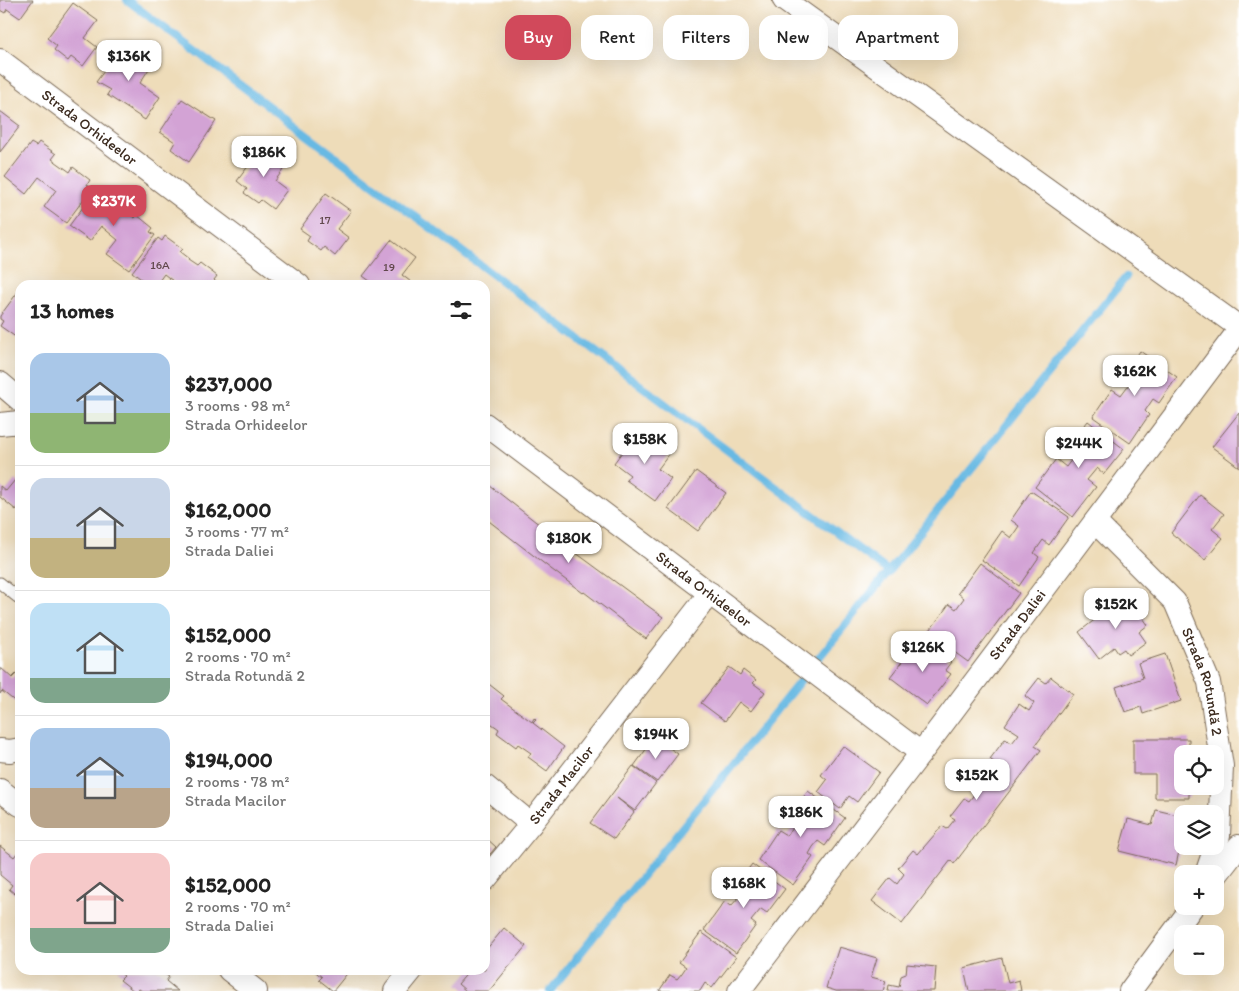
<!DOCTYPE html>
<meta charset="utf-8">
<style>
body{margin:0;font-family:Itim,sans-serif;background:#f2f2f2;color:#222;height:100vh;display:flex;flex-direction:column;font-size:19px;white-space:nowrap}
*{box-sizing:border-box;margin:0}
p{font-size:16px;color:#767676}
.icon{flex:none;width:28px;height:28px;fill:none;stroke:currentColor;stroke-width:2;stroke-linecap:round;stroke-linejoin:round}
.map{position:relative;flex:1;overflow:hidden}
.panel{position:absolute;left:15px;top:280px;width:475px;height:695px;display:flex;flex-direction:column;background:#fff;border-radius:15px;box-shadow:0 5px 20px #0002}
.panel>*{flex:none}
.guide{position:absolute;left:505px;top:15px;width:475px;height:45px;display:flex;gap:10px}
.fabs{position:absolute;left:1174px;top:745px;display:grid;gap:10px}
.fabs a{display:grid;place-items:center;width:50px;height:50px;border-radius:10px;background:#fff;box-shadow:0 5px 20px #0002;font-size:25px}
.price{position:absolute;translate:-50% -42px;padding:0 11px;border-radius:10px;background:#fff;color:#222;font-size:16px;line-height:32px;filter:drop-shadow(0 1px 2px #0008)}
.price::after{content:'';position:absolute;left:50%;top:30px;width:15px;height:11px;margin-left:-8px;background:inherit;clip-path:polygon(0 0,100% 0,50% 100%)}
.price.on{background:#d1495b;color:#fff}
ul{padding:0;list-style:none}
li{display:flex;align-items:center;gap:15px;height:125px;padding:0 15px}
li+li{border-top:1px solid #e0e0e0}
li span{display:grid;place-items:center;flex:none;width:140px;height:100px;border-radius:15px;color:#555}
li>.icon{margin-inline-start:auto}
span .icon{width:60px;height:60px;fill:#fffc;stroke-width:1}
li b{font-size:21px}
h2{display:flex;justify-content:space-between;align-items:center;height:60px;padding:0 15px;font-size:21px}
.tag{padding:0 18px;border-radius:15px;background:#fff;box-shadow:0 5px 20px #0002;font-size:18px;line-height:45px}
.tag.on{background:#d1495b;color:#fff}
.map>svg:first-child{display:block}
</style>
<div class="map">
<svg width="1239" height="991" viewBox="0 0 1239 991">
<rect width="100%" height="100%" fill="#fff"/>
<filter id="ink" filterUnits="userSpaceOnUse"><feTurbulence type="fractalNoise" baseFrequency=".02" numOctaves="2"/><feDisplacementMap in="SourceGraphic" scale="10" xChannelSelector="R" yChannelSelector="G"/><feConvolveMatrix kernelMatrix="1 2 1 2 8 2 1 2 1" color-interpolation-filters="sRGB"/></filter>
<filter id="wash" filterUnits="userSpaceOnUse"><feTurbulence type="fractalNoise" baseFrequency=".0096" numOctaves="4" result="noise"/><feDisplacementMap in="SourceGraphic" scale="20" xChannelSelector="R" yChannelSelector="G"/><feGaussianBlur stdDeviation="1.12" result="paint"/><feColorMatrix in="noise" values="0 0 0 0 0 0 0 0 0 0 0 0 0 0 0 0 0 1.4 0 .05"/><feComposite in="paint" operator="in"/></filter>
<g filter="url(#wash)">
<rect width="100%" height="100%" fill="#eedcb9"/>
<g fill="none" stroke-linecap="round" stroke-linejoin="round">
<!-- stream -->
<g stroke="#68b9e3" stroke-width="8">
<polyline points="127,0 888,571"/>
<polyline points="550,991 1126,277"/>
</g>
</g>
<g id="blocks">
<!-- building -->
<g fill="#d3a3d5">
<polygon points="0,0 33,0 20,18 7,9 5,13 0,10"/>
<polygon points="73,3 98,21 85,38 97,47 83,66 71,57 68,61 54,50 57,46 47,38"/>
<polygon points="123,45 152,64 140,83 160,97 145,120 107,95 110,90 96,82"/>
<polygon points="182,99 216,121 189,162 171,149 175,142 160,132"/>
<polygon points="0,111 20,126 0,152"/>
<polygon points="39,142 56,154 52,159 70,172 73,167 90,180 87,185 92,188 66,223 44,207 56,190 39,177 26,194 5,177 31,143 36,146"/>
<polygon points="264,145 288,163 275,181 287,190 273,209 261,200 258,203 244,193 247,189 237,181"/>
<polygon points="103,189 120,202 118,205 126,212 135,218 137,215 153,228 150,232 155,235 129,270 107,254 118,240 101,226 90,241 69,226 95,191 99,194"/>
<polygon points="326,193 351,211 337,229 349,238 335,256 324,247 321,251 307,241 310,236 300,229"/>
<polygon points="165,236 183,249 180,252 189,259 188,260 197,266 200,263 217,276 214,280 217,283 216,285 178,285 164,274 156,285 149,285 132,272 158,238 162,241"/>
<polygon points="391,240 415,258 402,275 415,285 373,285 374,284 363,276"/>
<polygon points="20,289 20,334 17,338 0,326 3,321 0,319 0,316"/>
<polygon points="1140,351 1177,377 1159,403 1153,399 1145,411 1149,415 1130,443 1093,417 1112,389 1121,395 1130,383 1122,377"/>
<polygon points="1239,413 1239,467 1212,447"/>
<polygon points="1088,421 1124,449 1104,474 1097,468 1087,480 1096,487 1073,517 1035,487 1056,459 1066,467 1075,455 1066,449"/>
<polygon points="639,429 670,453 658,469 671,479 655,501 626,480 630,475 614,463"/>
<polygon points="696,471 726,493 698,531 668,509"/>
<polygon points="15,480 20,484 20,505 16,510 0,497 0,486 6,491"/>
<polygon points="485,482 568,547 663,617 646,639 584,592 583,593 551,569 485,518"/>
<polygon points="1031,491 1069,517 1049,545 1043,540 1034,553 1039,557 1019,586 982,560 1002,531 1011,538 1019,526 1011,520"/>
<polygon points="1200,495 1224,514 1212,529 1223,538 1205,560 1171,533"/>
<polygon points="980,563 1019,593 968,662 928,633 949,604 956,609 964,598 958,593"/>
<polygon points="1120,600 1125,607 1132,602 1148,625 1139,632 1146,642 1128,655 1124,649 1118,653 1114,647 1099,659 1079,632"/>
<polygon points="915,645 924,652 930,645 951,662 945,670 951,674 927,705 890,677"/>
<polygon points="1165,654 1181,701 1143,714 1141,707 1125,712 1116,687 1143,678 1138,663"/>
<polygon points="729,667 740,675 743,670 756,680 753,683 765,692 751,711 739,702 725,721 701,703"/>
<polygon points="1,668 12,678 16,674 20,677 20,700 17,703 2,691 0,694 0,670"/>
<polygon points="1051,677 1073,694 1035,746 1041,750 954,864 951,860 902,924 872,901 890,878 897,884 904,874 898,868 913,850 918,854 942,826 947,829 955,819 950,816 964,798 969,801 976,792 969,788 985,767 991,772 997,765 990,759 1005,739 1012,743 1019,734 1005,725 1019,704 1029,711 1034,703 1025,696 1039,678 1046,683"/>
<polygon points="485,681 504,696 501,699 532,722 534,718 536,720 533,723 564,747 547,771 528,757 531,753 518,744 516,747 497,733 499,729 485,719"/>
<polygon points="655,737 678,754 657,782 634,766"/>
<polygon points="1133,739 1189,739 1189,754 1182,754 1182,786 1189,786 1189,798 1155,798 1155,774 1133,774"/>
<polygon points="843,746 879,772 857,802 849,796 840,809 818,792 827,780 821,775"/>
<polygon points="633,766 656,783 635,811 617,798 634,812 614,839 590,823"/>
<polygon points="808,791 845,818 825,846 818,841 813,847 809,854 813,857 793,885 758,860 778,830 786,835 791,831 795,824 788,819"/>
<polygon points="1156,810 1182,816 1182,838 1176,865 1119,851 1128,819 1152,825"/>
<polygon points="485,837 496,847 485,860"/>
<polygon points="0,846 14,857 17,853 20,856 20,898 9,889 12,885 0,875"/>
<polygon points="752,864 785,889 767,913 761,909 751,921 756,925 736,953 704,930 725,901 731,906 740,896 732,891"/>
<polygon points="504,928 526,946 489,991 466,991 458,984 470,970 485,970 485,951"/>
<polygon points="701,932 736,957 712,988 705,983 700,991 659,991 670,975 677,979 682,973 686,967 679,962"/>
<polygon points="839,947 877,958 871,977 886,981 883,991 836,991 826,988"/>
<polygon points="1002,958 1008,983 1019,980 1021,991 969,991 964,968"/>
<polygon points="907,964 936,967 934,991 888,991 889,985 899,987 901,976 906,974"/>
<polygon points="117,970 159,970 169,977 166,981 178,991 142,991 139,989 137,991 134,991 120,980 124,976"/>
<polygon points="313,970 350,970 333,991 319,980 322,977"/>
</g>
</g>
</g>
<g filter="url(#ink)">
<use href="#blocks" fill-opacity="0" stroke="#7a6854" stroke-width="1"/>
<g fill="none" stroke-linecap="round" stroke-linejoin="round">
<defs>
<polyline id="service" points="0,583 20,599"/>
<g id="minor">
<polyline points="784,0 1239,327"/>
<path id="s1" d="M 0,60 L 299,285"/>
<polyline points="0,383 20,400"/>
<polyline points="0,424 20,422"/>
<path id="s2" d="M 485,424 L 921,753"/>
<path id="s3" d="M 1095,522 L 1175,602 L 1209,682 L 1222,766 L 1219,836 L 1206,874"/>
<polyline points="0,750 10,751 20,749"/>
<polyline points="485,786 531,824"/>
<polyline points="0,790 20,805"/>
<polyline points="1215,877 1239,846"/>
<path id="s4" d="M 485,880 L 531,824 L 710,593"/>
<polyline points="229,970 256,991"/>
<polyline points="395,991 412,970"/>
<path id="s5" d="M 739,991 L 921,753 L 1239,330"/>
<polyline points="1130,991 1193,906"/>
</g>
</defs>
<!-- service casing -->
<use href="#service" stroke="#7a6854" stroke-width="13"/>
<!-- minor casing -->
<use href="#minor" stroke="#7a6854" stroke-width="24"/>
<!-- service -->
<use href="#service" stroke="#fff" stroke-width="11"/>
<!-- minor -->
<use href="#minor" stroke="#fff" stroke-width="22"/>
</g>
</g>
<g text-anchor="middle" stroke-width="4.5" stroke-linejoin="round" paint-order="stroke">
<!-- number labels -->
<g font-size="12" fill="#61484c">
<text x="325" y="224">17</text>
<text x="160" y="269">16A</text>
<text x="389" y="271">19</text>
</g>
<!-- street labels -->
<g font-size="15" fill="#3b2a1e" stroke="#fff">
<text dy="5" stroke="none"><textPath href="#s1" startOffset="112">Strada Orhideelor</textPath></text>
<text dy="5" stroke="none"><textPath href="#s2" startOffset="274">Strada Orhideelor</textPath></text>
<text dy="5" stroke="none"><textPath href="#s5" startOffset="460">Strada Daliei</textPath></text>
<text dy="5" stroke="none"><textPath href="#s3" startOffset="198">Strada Rotundă 2</textPath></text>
<text dy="5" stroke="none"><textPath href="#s4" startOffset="122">Strada Macilor</textPath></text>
</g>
</g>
</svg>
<div class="fabs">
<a><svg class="icon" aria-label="locate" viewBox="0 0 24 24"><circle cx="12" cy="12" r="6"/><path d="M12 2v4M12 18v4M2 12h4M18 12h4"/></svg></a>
<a><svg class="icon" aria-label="layers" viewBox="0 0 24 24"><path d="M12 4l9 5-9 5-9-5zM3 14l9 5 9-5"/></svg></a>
<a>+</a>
<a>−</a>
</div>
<b class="price" style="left:129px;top:82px">$136K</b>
<b class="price" style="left:264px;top:178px">$186K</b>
<b class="price on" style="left:114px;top:227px">$237K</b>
<b class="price" style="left:1135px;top:397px">$162K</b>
<b class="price" style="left:645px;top:465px">$158K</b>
<b class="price" style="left:1079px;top:469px">$244K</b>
<b class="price" style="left:569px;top:564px">$180K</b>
<b class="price" style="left:1116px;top:630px">$152K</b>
<b class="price" style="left:923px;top:673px">$126K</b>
<b class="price" style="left:656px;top:760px">$194K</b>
<b class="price" style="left:977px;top:801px">$152K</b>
<b class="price" style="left:801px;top:838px">$186K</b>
<b class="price" style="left:744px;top:909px">$168K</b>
<div class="guide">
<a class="tag on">Buy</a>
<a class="tag">Rent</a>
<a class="tag">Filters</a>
<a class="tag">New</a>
<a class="tag">Apartment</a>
</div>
<section class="panel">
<h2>13 homes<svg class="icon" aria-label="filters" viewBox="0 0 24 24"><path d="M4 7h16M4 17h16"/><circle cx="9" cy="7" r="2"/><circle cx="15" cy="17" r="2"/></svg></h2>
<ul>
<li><span style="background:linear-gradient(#a9c7e8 60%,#8fb573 0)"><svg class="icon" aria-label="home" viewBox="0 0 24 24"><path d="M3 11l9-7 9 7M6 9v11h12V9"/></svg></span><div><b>$237,000</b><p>3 rooms · 98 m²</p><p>Strada Orhideelor</p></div></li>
<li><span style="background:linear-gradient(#c9d6e8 60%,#c2b280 0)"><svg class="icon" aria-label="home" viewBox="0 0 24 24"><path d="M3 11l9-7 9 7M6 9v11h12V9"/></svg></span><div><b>$162,000</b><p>3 rooms · 77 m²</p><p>Strada Daliei</p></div></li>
<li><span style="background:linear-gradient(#bfe0f5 75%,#7fa58c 0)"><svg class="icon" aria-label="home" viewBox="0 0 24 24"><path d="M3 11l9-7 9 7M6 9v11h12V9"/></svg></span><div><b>$152,000</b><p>2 rooms · 70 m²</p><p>Strada Rotundă 2</p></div></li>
<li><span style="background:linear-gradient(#a9c7e8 60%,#b9a48a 0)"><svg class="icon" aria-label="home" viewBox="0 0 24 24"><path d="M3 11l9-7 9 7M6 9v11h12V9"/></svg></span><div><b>$194,000</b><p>2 rooms · 78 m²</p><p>Strada Macilor</p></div></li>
<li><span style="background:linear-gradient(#f6c9c9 75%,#7fa58c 0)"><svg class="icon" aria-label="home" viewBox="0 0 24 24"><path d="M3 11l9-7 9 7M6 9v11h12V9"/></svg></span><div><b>$152,000</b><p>2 rooms · 70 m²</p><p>Strada Daliei</p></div></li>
</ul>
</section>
</div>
